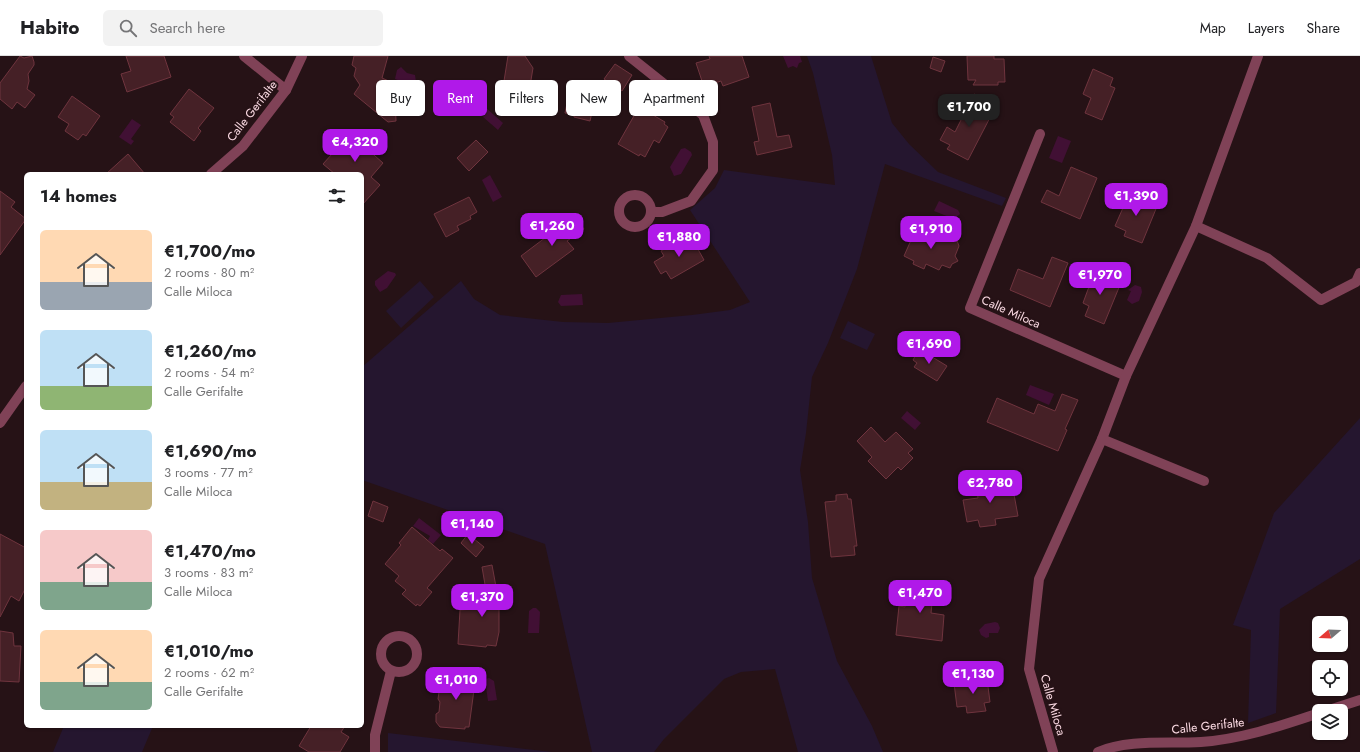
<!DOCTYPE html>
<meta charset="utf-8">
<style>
body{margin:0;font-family:Jost,sans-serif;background:#f2f2f2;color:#202124;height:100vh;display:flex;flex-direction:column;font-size:15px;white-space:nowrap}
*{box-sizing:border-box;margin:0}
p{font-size:13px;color:#757577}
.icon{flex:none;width:22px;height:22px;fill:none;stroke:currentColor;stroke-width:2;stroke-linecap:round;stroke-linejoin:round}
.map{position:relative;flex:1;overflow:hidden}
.sheet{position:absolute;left:24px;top:116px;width:340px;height:556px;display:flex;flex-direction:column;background:#fff;border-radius:6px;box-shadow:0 1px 3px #0004}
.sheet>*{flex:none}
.top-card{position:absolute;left:376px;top:24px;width:380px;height:36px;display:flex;gap:8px}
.needle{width:26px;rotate:251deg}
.buttons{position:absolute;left:1312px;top:560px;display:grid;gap:8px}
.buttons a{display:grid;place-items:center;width:36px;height:36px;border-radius:6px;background:#fff;box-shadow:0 1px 3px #0004;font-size:20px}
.price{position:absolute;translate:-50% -34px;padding:0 9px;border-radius:8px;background:#b019e9;color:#fff;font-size:13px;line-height:26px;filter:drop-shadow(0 1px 2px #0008)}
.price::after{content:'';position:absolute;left:50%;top:24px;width:12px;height:9px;margin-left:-6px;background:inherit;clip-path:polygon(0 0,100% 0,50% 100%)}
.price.selected{background:#222;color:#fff}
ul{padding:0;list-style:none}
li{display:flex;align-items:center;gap:12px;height:100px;padding:0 16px}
li span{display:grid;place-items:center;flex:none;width:112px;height:80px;border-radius:6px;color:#555}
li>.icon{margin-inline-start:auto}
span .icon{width:48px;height:48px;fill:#fffc;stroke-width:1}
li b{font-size:17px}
h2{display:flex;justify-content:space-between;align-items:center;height:48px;padding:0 16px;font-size:17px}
.chip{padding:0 14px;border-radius:6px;background:#fff;box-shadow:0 1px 3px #0004;font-size:14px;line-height:36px}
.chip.selected{background:#b019e9;color:#fff}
header{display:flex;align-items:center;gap:24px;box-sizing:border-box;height:56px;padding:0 20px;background:#fff;border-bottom:1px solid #e0e0e0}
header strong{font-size:19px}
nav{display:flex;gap:22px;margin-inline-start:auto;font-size:14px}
.search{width:280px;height:36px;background:#f2f2f2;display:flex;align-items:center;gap:10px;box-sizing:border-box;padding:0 14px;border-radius:6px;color:#757577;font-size:15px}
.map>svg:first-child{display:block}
</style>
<header>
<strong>Habito</strong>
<div class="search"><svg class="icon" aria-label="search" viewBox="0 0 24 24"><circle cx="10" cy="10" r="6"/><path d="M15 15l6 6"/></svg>Search here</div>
<nav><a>Map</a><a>Layers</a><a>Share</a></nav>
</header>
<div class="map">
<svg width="1360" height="696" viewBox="0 0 1360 696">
<rect width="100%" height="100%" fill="#261216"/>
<!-- green -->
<g fill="#25162f">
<polygon points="807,0 871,0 892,67 909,88 938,116 1006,142 1002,150 885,108 857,213 828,287 812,321 806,377 800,414 808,466 812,522 837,605 872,670 883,696 798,696 775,613 741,616 724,623 664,683 654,696 592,696 545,488 362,424 362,311 461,225 474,243 500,259 563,266 608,267 692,259 730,254 750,246 690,154 715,132 724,114 835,129 832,99 813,17"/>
<polygon points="420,225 434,241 401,272 386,255"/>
<polygon points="848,265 875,278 867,294 840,282"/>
<polygon points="1360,362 1360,503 1280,553 1276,657 1248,667 1251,574 1233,569 1274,457"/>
<polygon points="64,670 153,670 142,696 53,696"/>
<polygon points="388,677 552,696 388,696"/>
</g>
<!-- water -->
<g fill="#411034">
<polygon points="783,0 800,0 802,6 799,7 797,12 793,10 788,12"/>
<polygon points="401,11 407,17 415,19 416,26 414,31 410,31 406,27 395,23 397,14"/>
<polygon points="485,51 503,67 498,74 483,61 486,57 483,54"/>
<polygon points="132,63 141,69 131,83 134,85 131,89 119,81"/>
<polygon points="1058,80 1071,85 1062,107 1049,102"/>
<polygon points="685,92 691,96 692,99 681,118 674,120 670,111 681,93"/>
<polygon points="490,119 502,141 493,146 482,124"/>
<polygon points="939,145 958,154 960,158 954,163 934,155"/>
<polygon points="388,215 395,217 396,219 387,232 380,236 375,229 375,225"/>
<polygon points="1135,229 1141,231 1142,236 1139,245 1132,248 1127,244 1131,235 1128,234"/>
<polygon points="582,238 583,249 561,250 558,246 561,239"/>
<polygon points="1030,329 1054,338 1049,349 1026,339"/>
<polygon points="907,355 921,367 915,374 901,362"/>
<polygon points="419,462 441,479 433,488 428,484 430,480 413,470"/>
<polygon points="533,552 536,552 540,556 539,577 528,577 529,555"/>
<polygon points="995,566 998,567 1000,572 998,577 989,577 989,581 986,582 981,579 979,574 985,568"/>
<polygon points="489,622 494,625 497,644 488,645 485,623"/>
</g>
<!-- building -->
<g fill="#452026" stroke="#6f343e">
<polygon points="20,0 24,2 32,0 34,6 34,9 28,18 29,25 27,33 35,39 25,52 17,46 12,53 0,43 0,27"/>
<polygon points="126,0 164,0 171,21 127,36 121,18 131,15"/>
<polygon points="354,0 388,0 382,22 411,35 406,46 395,41 396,65 388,66 354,38 360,29 354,20 356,12 352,9"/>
<polygon points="508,0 525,0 533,12 530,30 511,28 511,26 504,25"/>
<polygon points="709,0 742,0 749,21 723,30 721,25 704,31 696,7 710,3"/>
<polygon points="967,0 994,0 994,3 1004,3 1005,26 998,26 998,29 973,29 976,24 968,24"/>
<polygon points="933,1 945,5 941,16 930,12"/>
<polygon points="615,8 632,19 622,35 604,23"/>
<polygon points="1093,13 1113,22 1110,30 1115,32 1102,64 1085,57 1091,42 1083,38"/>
<polygon points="571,28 582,31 583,28 602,33 600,44 595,43 590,65 574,61 574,59 565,57"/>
<polygon points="189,33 214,52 198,72 201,75 194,85 170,66 174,61 170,58"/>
<polygon points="974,38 996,50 968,104 947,93 950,89 940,84 947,71 955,76"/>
<polygon points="72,40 100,60 86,80 83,78 78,84 65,75 69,68 58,61"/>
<polygon points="770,47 777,81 789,79 792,91 757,99 754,86 759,85 752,51"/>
<polygon points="639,51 665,66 664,68 668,71 659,87 654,84 645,101 640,98 639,100 618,88"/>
<polygon points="338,77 349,77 383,107 371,121 380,129 362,149 362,118 335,118 323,108 341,88"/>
<polygon points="476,84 488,96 469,115 457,102"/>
<polygon points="128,98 145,118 106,118"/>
<polygon points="1071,111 1097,122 1080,163 1041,146 1047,134 1059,140"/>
<polygon points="0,135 15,146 11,151 26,163 0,199"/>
<polygon points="1130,136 1158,148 1142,187 1124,180 1126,175 1115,170"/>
<polygon points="469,141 477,156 470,160 471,163 457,170 459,174 446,181 434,158"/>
<polygon points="574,160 584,173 567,185 574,193 536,221 521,200"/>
<polygon points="926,168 928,177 947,185 956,182 959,190 955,200 958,205 952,208 950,212 942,209 939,214 926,208 924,213 913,208 914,205 904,200 916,173"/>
<polygon points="690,179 704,204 671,223 666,215 661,218 654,206 664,200 661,195"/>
<polygon points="1052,201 1068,207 1050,251 1010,234 1018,213 1043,223"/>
<polygon points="1096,214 1111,220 1112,226 1120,229 1104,268 1085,260 1089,250 1083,247 1090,228 1089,224"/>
<polygon points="919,293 947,310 937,325 914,311 917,307 913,304"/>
<polygon points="1062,338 1078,344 1065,373 1067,374 1058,395 987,366 997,342 1034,358 1038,348 1055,355"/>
<polygon points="871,371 885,386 896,376 913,393 908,397 913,402 901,414 898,411 886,423 868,405 872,401 857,385"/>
<polygon points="990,423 991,432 1005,430 1005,435 1013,433 1018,460 995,463 996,469 980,471 978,464 967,466 963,444 978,442 976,425"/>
<polygon points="847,438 848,443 851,443 857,490 854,490 855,499 831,501 825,446 836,445 836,439"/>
<polygon points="373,445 388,451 383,466 368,460"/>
<polygon points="412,471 440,495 442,493 453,502 427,532 432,536 420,550 417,548 416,550 402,538 406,534 395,525 399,520 385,508 401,489 399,487"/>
<polygon points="0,478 26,492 26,531 19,545 11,540 0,561"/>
<polygon points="468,478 484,491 476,501 461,487"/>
<polygon points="492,509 499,547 499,576 496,590 487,589 486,591 458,588 460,554 489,552 482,511"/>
<polygon points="908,525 934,528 931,557 944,559 942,585 896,579 899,550 905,551"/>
<polygon points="0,575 13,577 14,590 21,590 19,626 0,625"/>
<polygon points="449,616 476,619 469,671 465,671 465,673 440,671 436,666 436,658 439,656 440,646 438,643 439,636 444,632 445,620 448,620"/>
<polygon points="987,623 990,646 984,647 986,655 967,657 966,650 957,651 954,627"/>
<polygon points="311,670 345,670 341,676 349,681 340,696 309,696 299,690"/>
</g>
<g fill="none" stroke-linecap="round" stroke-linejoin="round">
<!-- minor -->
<g stroke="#804257" stroke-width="10">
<polyline points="244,0 286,34"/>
<polyline points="629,0 703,59 713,86 713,114 691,145 662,156 651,156"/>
<polyline points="1040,78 970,252 1126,320"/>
<polyline points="211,118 243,90 286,34 302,0"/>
<circle cx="635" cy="155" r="16"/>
<polyline points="1196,170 1267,202 1321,244 1356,226 1360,217"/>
<polyline points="0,367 26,330"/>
<polyline points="1102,383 1204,425"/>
<circle cx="399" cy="598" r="18"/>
<polyline points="1326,655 1360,644"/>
<polyline points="375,696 375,679 391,615"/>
<polyline points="1053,696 1029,613 1039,523 1102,383 1126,320 1196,170 1258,0"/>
<path d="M 1098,696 C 1129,683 1167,688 1201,686 C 1242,683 1280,670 1319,657"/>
</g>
</g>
<g text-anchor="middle" stroke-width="4" stroke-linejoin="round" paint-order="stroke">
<!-- street labels -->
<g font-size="12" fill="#fbdae3" stroke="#261216">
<text transform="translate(252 55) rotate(-52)" y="4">Calle Gerifalte</text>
<text transform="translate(1011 256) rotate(24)" y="4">Calle Miloca</text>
<text transform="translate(1053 649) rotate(74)" y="4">Calle Miloca</text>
<text transform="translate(1208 670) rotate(-6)" y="4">Calle Gerifalte</text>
</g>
</g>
</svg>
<div class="buttons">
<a><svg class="needle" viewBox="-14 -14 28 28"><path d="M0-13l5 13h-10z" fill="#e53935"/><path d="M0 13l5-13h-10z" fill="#757577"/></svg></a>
<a><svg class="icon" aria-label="locate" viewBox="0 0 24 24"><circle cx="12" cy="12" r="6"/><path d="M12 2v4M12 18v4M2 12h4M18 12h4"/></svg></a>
<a><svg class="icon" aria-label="layers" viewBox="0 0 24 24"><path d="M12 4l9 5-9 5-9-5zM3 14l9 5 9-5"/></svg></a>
</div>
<b class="price selected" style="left:969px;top:72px">€1,700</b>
<b class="price" style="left:355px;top:107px">€4,320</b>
<b class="price" style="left:1136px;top:161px">€1,390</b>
<b class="price" style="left:552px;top:191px">€1,260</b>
<b class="price" style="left:931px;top:194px">€1,910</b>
<b class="price" style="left:679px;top:202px">€1,880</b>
<b class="price" style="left:1100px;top:240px">€1,970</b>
<b class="price" style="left:929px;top:309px">€1,690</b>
<b class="price" style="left:990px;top:448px">€2,780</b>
<b class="price" style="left:472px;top:489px">€1,140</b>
<b class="price" style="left:920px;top:558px">€1,470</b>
<b class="price" style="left:482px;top:562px">€1,370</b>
<b class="price" style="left:973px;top:639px">€1,130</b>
<b class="price" style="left:456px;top:645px">€1,010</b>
<div class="top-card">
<a class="chip">Buy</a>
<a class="chip selected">Rent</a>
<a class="chip">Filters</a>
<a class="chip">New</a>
<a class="chip">Apartment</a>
</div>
<section class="sheet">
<h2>14 homes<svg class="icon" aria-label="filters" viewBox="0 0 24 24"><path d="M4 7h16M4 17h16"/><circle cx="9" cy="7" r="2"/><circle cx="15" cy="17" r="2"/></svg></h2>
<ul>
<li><span style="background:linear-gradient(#ffd9b3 65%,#9aa5b1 0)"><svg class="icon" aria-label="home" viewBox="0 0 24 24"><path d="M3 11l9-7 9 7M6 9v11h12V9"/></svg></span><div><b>€1,700/mo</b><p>2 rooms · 80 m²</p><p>Calle Miloca</p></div></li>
<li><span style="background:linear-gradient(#bfe0f5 70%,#8fb573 0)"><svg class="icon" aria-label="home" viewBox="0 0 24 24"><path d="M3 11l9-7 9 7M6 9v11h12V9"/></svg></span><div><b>€1,260/mo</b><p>2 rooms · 54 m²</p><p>Calle Gerifalte</p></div></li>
<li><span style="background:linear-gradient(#bfe0f5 65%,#c2b280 0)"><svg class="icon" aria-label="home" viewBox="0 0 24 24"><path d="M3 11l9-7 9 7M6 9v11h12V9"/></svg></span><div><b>€1,690/mo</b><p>3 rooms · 77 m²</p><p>Calle Miloca</p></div></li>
<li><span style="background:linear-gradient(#f6c9c9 65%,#7fa58c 0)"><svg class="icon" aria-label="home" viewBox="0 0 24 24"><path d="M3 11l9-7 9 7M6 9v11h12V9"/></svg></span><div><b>€1,470/mo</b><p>3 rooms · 83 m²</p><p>Calle Miloca</p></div></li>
<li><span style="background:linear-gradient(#ffd9b3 65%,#7fa58c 0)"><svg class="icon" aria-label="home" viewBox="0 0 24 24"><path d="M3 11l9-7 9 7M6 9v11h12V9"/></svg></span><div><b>€1,010/mo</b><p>2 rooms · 62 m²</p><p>Calle Gerifalte</p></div></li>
</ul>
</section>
</div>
